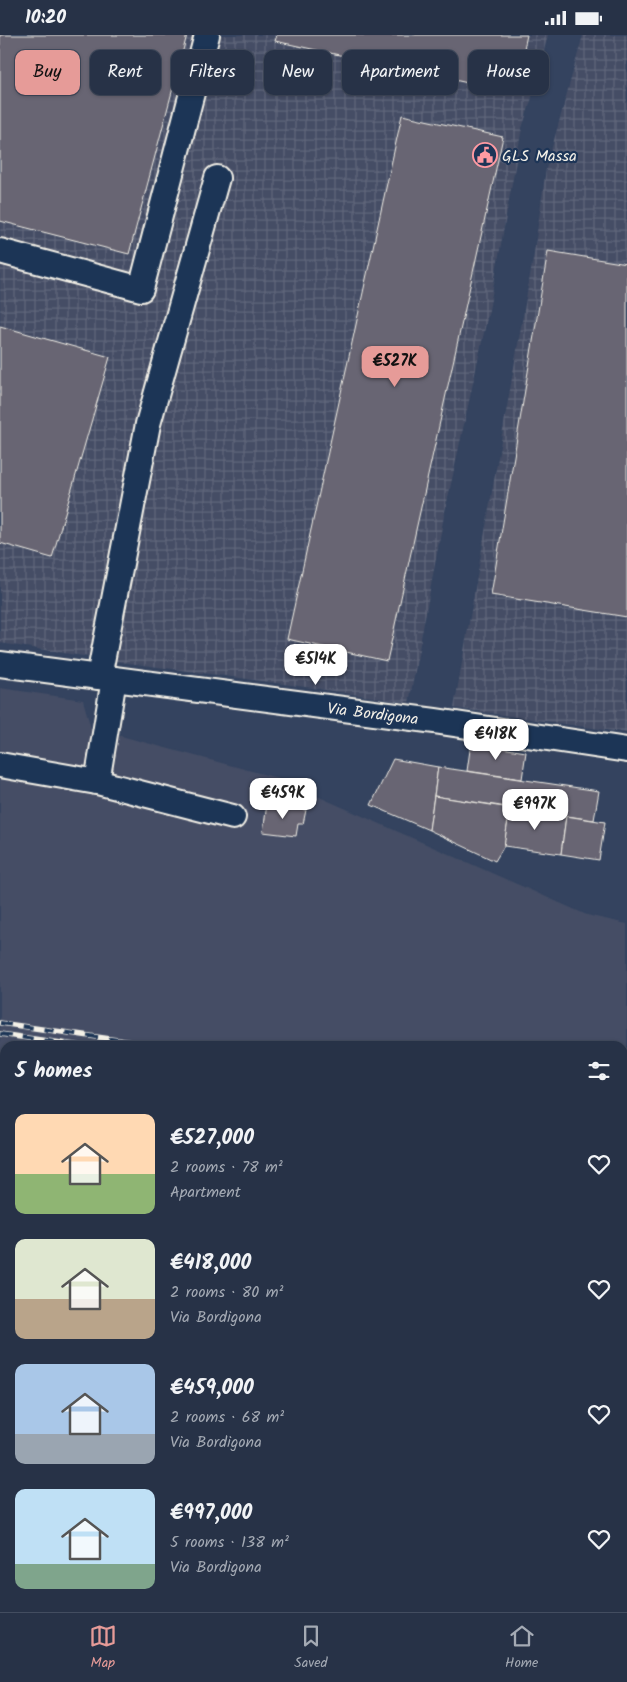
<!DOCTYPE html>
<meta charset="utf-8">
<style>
body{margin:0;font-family:Kalam,sans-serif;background:#333e52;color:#f1f3f6;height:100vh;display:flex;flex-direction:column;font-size:19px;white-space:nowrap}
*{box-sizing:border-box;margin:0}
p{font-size:16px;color:#a4aab4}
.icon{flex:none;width:28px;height:28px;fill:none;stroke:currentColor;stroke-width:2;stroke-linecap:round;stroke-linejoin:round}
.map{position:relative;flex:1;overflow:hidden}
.details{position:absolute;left:0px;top:1006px;width:628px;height:571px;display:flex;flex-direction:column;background:#273247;border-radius:15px 15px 0 0;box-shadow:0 1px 4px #0004,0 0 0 1px #434d60}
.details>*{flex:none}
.top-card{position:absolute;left:15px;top:15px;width:598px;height:45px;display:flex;gap:10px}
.price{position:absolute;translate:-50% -42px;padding:0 11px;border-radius:10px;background:#fff;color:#222;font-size:16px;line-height:32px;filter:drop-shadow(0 1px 2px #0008)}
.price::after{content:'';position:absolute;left:50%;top:30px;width:15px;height:11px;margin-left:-8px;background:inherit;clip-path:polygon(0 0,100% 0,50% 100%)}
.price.current{background:#e69b98;color:#111}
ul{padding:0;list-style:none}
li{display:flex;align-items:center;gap:15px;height:125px;padding:0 15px}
li span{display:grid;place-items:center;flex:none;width:140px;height:100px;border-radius:10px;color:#555}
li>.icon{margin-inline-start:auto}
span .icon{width:60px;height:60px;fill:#fffc;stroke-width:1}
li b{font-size:21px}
h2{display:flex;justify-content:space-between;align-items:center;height:60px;padding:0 15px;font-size:21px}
.tag{padding:0 18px;border-radius:10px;background:#273247;box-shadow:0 1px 4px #0004,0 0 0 1px #434d60;font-size:18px;line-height:45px}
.tag.current{background:#e69b98;color:#111}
.status{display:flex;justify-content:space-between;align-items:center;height:35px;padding:0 25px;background:#273247;direction:ltr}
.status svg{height:14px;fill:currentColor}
.tabs{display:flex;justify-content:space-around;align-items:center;height:70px;border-top:1px solid #434d60;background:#273247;font-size:14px;color:#a4aab4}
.tabs a{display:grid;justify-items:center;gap:2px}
.tabs .current{color:#e69b98}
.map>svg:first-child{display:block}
</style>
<div class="status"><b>10:20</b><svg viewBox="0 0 49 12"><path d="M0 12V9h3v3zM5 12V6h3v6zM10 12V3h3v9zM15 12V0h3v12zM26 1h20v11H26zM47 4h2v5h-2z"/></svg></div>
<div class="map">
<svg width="627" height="1577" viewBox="0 0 627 1577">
<defs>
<pattern id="industrial-grid" width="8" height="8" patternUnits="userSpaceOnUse" patternTransform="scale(1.25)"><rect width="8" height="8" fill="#444d65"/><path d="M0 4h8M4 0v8" fill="none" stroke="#60677b"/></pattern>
</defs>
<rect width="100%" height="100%" fill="#34435f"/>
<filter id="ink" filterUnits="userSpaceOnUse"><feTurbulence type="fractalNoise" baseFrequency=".02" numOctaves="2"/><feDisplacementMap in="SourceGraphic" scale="10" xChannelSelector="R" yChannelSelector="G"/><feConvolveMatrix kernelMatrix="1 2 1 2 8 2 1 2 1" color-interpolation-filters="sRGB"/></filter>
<g filter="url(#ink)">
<!-- built -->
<polygon fill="#444d65" points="0,653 83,665 91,693 274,742 587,880 627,889 627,1106 622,1105 622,1011 5,1011 5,1016 0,1015"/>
<!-- industrial -->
<g fill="url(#industrial-grid)">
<polygon points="0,0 548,0 531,66 522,93 490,270 444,481 409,668 313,653 121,627 0,608"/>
<polygon points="583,0 627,0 627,698 454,673 534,218 546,134"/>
<polygon points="0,1041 5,1042 5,1572 622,1572 623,1134 627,1134 627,1577 0,1577"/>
</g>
<!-- building -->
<g fill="#686573" stroke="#f4f1e8">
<polygon points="0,0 187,0 129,219 0,186"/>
<polygon points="277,0 527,0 514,58 275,6"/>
<polygon points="402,80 503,102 387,626 287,604"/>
<polygon points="548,216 627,229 627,582 491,560"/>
<polygon points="0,291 110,322 52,523 0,508"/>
<polygon points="471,708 526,717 522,744 467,736"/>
<polygon points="393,724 438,732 429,795 371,770"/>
<polygon points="438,732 599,756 594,785 434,761"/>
<polygon points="434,761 510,773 504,811 495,826 429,795"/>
<polygon points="267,769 306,775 303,789 298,789 296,801 263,797"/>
<polygon points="510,773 566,781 561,819 504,811"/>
<polygon points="566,781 605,787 599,825 561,819"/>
<polygon points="0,1263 5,1264 5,1327 0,1326"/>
<polygon points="30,1572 43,1572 41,1577 28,1577"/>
<polygon points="43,1572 115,1572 113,1577 41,1577"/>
<polygon points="182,1572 269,1572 267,1577 184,1577 180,1575"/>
<polygon points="293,1572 315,1572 314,1577 291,1577"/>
</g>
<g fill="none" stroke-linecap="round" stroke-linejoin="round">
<defs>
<g id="minor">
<polyline points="0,216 141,254 207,0"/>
<polyline points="0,629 435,686 627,715"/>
<polyline points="99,642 148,389 217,143"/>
<polyline points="0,730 97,747 233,782"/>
<polyline points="97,747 114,644"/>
</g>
</defs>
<!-- minor casing -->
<use href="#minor" stroke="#f4f1e8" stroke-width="28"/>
<!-- minor -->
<use href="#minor" stroke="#1d3557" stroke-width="24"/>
<defs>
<g id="rail">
<polyline points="0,988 159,1011"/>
<polyline points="0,999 82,1011"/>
<polyline points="622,1079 627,1080"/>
<polyline points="622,1090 627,1091"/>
</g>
</defs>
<!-- rail casing -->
<use href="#rail" stroke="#f4f1e8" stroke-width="5.5"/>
<!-- rail -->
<use href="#rail" stroke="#1d3557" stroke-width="4" stroke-dasharray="11" stroke-linecap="butt"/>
</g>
</g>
<!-- icons -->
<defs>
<symbol id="civic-ring" viewBox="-11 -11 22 22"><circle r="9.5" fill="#1d3557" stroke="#ff9aa2" stroke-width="1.5"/><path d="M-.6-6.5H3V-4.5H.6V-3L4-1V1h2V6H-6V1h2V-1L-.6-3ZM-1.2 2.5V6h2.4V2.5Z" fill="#ff9aa2"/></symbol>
</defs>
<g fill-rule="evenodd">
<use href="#civic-ring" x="471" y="106" width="28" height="28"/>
</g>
<g text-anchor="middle" stroke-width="4.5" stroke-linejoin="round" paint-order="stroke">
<!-- poi labels -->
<g font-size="16" fill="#f4f1e8" stroke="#1d3557" text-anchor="start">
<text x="502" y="126">GLS Massa</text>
</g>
<!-- street labels -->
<g font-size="16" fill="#f4f1e8" stroke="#1d3557">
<text transform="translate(373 678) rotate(7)" y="6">Via Bordigona</text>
</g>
</g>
</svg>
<b class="price current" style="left:395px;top:353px">€527K</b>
<b class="price" style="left:316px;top:651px">€514K</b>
<b class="price" style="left:496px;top:726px">€418K</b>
<b class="price" style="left:283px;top:785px">€459K</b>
<b class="price" style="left:535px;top:796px">€997K</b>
<div class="top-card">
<a class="tag current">Buy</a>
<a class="tag">Rent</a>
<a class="tag">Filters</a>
<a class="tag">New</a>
<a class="tag">Apartment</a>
<a class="tag">House</a>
</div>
<section class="details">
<h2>5 homes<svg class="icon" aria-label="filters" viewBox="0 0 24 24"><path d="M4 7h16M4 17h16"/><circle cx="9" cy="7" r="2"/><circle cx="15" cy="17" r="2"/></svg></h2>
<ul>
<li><span style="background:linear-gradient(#ffd9b3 60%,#8fb573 0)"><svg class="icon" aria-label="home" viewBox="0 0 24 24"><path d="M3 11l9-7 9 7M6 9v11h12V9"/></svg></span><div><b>€527,000</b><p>2 rooms · 78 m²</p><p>Apartment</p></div><svg class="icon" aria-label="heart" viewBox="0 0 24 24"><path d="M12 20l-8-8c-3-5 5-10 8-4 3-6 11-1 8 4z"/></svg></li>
<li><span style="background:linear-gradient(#dfe7d0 60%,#b9a48a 0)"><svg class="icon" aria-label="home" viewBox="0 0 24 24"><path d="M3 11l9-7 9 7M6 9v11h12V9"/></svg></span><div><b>€418,000</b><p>2 rooms · 80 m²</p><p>Via Bordigona</p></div><svg class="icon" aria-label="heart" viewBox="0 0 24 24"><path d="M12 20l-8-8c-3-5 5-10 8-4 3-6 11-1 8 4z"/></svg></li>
<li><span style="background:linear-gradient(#a9c7e8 70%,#9aa5b1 0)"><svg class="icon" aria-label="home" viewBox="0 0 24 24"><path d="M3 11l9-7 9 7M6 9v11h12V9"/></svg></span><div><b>€459,000</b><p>2 rooms · 68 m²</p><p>Via Bordigona</p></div><svg class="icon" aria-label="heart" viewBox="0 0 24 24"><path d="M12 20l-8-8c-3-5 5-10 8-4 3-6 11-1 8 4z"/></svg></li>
<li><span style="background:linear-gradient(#bfe0f5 75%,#7fa58c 0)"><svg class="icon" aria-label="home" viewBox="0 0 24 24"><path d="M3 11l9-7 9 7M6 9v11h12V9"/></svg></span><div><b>€997,000</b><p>5 rooms · 138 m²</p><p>Via Bordigona</p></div><svg class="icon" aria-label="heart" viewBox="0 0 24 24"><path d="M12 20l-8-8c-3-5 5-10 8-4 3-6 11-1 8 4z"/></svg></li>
</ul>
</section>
</div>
<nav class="tabs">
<a class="current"><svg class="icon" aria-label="map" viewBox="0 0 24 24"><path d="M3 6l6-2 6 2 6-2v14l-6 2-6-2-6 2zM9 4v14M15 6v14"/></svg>Map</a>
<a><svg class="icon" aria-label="saved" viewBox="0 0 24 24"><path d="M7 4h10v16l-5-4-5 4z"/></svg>Saved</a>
<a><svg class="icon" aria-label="home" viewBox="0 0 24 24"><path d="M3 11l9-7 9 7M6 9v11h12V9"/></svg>Home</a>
</nav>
